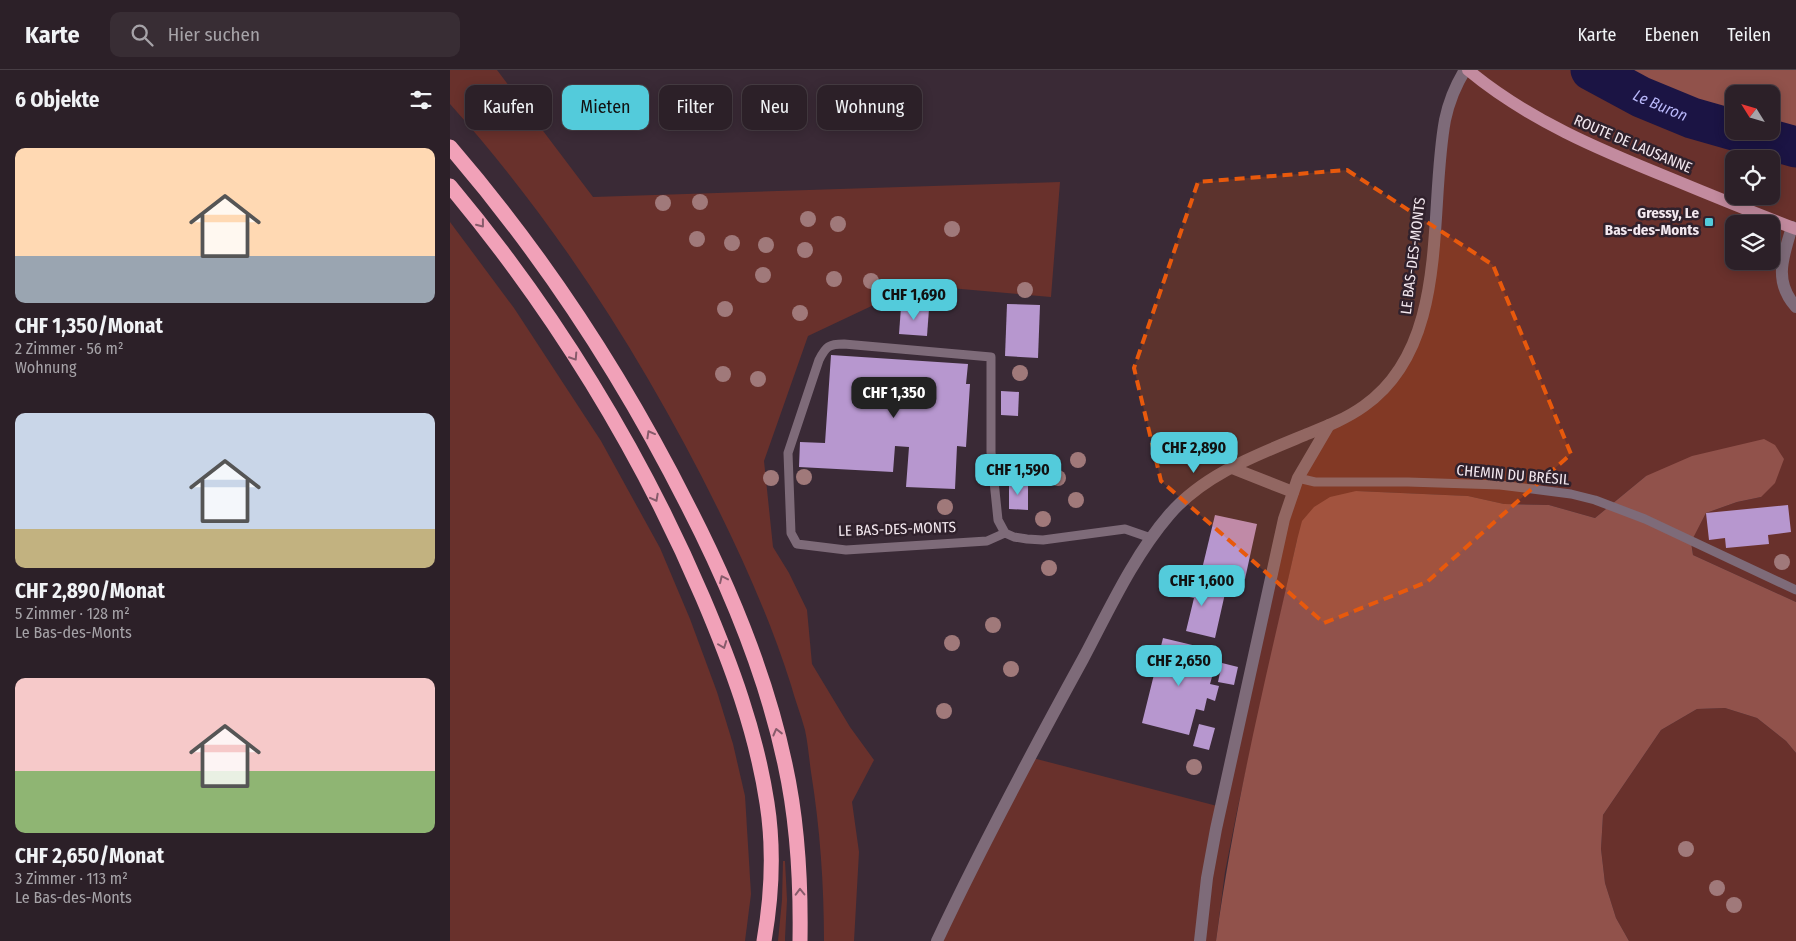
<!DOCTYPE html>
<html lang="de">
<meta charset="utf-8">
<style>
body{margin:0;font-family:"Fira Sans Condensed",sans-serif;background:#382d34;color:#f1f3f6;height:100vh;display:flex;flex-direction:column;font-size:19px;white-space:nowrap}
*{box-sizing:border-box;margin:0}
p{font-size:16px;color:#a6a3a8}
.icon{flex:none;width:28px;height:28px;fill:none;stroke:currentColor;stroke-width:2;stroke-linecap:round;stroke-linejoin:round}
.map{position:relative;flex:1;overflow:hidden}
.sheet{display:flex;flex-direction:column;background:#2c2028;width:450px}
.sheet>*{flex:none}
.banner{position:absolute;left:15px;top:15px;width:475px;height:45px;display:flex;gap:10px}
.needle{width:32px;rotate:307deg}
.fabs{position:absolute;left:1275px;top:15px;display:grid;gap:10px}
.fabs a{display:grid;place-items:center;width:55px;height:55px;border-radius:10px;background:#2c2028;box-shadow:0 2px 12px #0003,0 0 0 1px #483e45;font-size:25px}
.price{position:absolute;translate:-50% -42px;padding:0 11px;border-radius:10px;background:#53cbdb;color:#111;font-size:16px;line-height:32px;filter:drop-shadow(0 1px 2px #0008)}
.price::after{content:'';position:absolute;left:50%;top:30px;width:15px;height:11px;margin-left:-8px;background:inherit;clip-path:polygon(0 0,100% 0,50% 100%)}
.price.active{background:#222;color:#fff}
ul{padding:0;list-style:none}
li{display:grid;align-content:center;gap:10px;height:265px;padding:0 15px}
li span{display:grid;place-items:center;height:155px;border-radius:10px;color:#555}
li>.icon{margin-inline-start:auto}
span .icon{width:90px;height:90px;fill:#fffc;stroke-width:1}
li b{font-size:21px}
h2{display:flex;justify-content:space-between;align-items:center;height:60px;padding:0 15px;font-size:21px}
.pill{padding:0 18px;border-radius:10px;background:#2c2028;box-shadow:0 2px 12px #0003,0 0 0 1px #483e45;font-size:18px;line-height:45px}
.pill.active{background:#53cbdb;color:#111}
header{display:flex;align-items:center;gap:30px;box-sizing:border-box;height:70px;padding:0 25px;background:#2c2028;border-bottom:1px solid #483e45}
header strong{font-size:24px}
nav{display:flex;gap:28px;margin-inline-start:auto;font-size:18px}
.search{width:350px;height:45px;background:#382d34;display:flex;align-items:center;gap:12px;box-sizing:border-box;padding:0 18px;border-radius:10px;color:#a6a3a8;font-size:19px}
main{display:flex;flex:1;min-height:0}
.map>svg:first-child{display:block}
</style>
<header>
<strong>Karte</strong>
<div class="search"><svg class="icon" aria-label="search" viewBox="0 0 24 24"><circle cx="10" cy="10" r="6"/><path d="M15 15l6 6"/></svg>Hier suchen</div>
<nav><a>Karte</a><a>Ebenen</a><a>Teilen</a></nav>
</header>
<main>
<section class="sheet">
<h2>6 Objekte<svg class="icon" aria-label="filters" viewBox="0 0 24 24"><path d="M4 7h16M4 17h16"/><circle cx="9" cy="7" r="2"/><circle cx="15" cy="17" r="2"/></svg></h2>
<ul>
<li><span style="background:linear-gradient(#ffd9b3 70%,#9aa5b1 0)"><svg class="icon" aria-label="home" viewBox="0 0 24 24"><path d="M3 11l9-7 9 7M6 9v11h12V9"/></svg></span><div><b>CHF 1,350/Monat</b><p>2 Zimmer · 56 m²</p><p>Wohnung</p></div></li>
<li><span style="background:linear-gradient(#c9d6e8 75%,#c2b280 0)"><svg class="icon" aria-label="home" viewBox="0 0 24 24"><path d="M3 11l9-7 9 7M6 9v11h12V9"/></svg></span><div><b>CHF 2,890/Monat</b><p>5 Zimmer · 128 m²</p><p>Le Bas-des-Monts</p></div></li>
<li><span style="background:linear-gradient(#f6c9c9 60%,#8fb573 0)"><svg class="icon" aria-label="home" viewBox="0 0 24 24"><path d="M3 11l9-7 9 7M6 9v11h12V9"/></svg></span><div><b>CHF 2,650/Monat</b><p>3 Zimmer · 113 m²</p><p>Le Bas-des-Monts</p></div></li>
</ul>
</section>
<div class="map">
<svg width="1346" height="871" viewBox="0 0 1346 871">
<rect width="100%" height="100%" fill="#3a2a36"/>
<!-- green -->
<g fill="#69312c" fill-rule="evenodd">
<path d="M 0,0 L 47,0 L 143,127 L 610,112 L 601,227 L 466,215 L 358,266 L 314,391 L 323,477 L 339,503 L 357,540 L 362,594 L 400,657 L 424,690 L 402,732 L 409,782 L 404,871 L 374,871 C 374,814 370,758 361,702 C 359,688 358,674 355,660 C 351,645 345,630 341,615 C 322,555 297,498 269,441 C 197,295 109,156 0,34 Z"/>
<path d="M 1015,0 L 1141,0 L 1191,27 L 1242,48 L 1284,60 L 1284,61 L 1346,77 L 1346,532 L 1243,485 L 1241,471 L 1256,443 L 1287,432 L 1311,427 L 1196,406 L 1145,448 L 1099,435 L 1054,434 L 1018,426 L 906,421 L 847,470 L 787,741 L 775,802 L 766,871 L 487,871 L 579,687 L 771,737 L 834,449 L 879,355 L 936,317 L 971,253 L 992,64 ZM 1284,89 L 1321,89 L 1321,126 L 1284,126 ZM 1284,154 L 1321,154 L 1321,191 L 1284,191 Z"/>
<polygon points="0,152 64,238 151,371 210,478 240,549 267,622 283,674 295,726 301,824 295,871 0,871"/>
<polygon points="1275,638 1307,648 1336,671 1346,683 1346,871 1179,871 1166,848 1155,813 1151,779 1153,745 1211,660 1247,639"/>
<polygon points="333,791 335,791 337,830 335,868 335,871 328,871 332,830"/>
</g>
<!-- forest -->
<g fill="#91524b">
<polygon points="1141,0 1346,0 1346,77 1289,61 1321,61 1321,24 1284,24 1284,60 1242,48 1191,27"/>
<path d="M 1314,369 L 1325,375 L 1334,389 L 1325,413 L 1311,427 L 1287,432 L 1256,443 L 1241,472 L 1243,485 L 1346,532 L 1346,683 L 1336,671 L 1307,648 L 1275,638 L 1247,639 L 1211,660 L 1153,745 L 1151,779 L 1155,813 L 1166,848 L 1179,871 L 766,871 C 784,736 817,603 847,470 L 852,451 L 864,437 L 880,427 L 906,421 L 1018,426 L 1054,434 L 1099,435 L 1145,448 L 1196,406 L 1242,386 Z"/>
</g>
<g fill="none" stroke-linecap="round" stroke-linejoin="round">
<!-- river -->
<g stroke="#1b1444" stroke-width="41">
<path id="s1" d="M 1141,0 L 1191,27 L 1242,48 L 1284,60"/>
<polyline points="1289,61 1346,77"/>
</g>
</g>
<!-- building -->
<g fill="#b797cf">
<polygon points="557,234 590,235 588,288 555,286"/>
<polygon points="451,237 479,239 477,266 449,264"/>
<polygon points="381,285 518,294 516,314 520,314 516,377 507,376 505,419 456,417 459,377 445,376 443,402 349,397 350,372 375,373"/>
<polygon points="551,321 569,322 568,346 551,345"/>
<polygon points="559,413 578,414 578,440 559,439"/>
<polygon points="1338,435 1341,462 1318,465 1319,474 1276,478 1275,468 1259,470 1256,443"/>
<polygon points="765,445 807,454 795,509 752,499"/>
<polygon points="723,511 747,516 747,513 776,519 765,568 736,561 744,528 720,523"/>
<polygon points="713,568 759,579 756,593 765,596 760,614 769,616 765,631 757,628 754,641 746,639 739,665 692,653"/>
<polygon points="772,593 788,597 784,615 768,612"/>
<polygon points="749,654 765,658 759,680 743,676"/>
</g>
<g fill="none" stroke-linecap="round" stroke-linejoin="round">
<!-- lane -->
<g stroke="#7e6b79" stroke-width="9">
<polyline points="848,408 865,412 958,412 1050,415 1121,424 1145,430 1195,449 1346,520"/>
<path d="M 555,463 L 537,471 L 396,480 L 347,474 L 341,463 L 338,383 L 369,290 C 376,276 379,274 394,274 L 541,287 L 541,382 L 548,450 L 555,463 L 564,467 L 577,469 L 593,470 L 675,459 L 701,468"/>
</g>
<!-- secondary -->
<g stroke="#7e6b79" stroke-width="12">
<path d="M 1342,157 C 1333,187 1323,211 1346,237"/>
<polyline points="782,398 843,422"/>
<path d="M 487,871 C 532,775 582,682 633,589 C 659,540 683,487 719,445 C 754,404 807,385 855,365 C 875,357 896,349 914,336 C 1001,275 978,142 995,50 C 999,31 1005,16 1015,0"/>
<polyline points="750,871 757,808 766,759 834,449 848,408 879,355"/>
</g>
<!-- primary -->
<path stroke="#c38b9f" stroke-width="12" d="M 1018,0 C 1078,50 1150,80 1222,109 C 1263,126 1305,143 1346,159"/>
<!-- highway -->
<g stroke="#f1a1b8" stroke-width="15">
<path d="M 0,77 C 94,186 173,307 238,436 C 280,518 316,604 335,694 C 348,753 351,811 350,871"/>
<path d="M 0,116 C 103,239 190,380 253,528 C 281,594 306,661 317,733 C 324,778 322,825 314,871"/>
</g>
</g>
<!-- trees -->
<g fill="#a0797a">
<circle cx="250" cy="132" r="8"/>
<circle cx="213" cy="133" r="8"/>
<circle cx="358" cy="149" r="8"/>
<circle cx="388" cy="154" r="8"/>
<circle cx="502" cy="159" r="8"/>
<circle cx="247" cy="169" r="8"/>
<circle cx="282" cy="173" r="8"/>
<circle cx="316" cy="175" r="8"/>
<circle cx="355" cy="180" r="8"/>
<circle cx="313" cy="205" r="8"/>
<circle cx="384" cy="209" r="8"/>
<circle cx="421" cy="211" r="8"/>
<circle cx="575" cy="220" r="8"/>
<circle cx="479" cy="229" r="8"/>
<circle cx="275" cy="239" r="8"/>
<circle cx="350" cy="243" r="8"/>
<circle cx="570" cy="303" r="8"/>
<circle cx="273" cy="304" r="8"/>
<circle cx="308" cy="309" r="8"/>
<circle cx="628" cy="390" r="8"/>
<circle cx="354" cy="407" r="8"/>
<circle cx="321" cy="408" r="8"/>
<circle cx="608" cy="408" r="8"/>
<circle cx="626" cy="430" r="8"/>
<circle cx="495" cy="437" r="8"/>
<circle cx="593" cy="449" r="8"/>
<circle cx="1332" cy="492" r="8"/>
<circle cx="599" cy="498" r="8"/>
<circle cx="543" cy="555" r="8"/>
<circle cx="502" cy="573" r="8"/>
<circle cx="561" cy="599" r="8"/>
<circle cx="494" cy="641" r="8"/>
<circle cx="744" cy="697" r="8"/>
<circle cx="1236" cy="779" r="8"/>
<circle cx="1267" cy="818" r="8"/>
<circle cx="1284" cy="835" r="8"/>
</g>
<!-- one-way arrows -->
<defs><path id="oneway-chevron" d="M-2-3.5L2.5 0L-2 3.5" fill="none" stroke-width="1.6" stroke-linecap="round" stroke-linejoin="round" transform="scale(1.25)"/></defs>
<g stroke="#875b6b">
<use href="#oneway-chevron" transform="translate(31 154) rotate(52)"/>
<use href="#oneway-chevron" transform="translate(124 287) rotate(57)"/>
<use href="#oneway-chevron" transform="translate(200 364) rotate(-119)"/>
<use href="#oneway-chevron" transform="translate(205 428) rotate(62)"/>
<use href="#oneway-chevron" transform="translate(273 509) rotate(-115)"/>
<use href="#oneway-chevron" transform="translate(273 575) rotate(69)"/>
<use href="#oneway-chevron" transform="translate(327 662) rotate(-104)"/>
<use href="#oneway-chevron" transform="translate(350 822) rotate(-91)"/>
</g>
<!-- marked area -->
<path fill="#e8590c" fill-opacity="0.2" stroke="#e8590c" stroke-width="4" stroke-dasharray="10 6" stroke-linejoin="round" d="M 897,100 L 1043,195 L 1121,384 L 977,512 L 874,553 L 711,411 L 684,298 L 748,112 Z"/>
<!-- markers -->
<rect fill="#53cbdb" stroke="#30212c" stroke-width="2" x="1254" y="147" width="10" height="10" rx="2.5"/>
<g text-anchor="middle" stroke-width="5" stroke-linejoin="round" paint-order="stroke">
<!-- street labels -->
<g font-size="15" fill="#f3e8ef" stroke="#30212c">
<text transform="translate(1183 74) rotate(23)" y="5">ROUTE DE LAUSANNE</text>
<text transform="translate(963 186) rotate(-83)" y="5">LE BAS-DES-MONTS</text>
<text transform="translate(1063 405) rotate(5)" y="5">CHEMIN DU BRÉSIL</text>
<text transform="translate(447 459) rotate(-2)" y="5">LE BAS-DES-MONTS</text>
</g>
<!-- poi labels -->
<g font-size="15" font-weight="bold" fill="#f3e8ef" stroke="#30212c" text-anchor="end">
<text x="1249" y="148">Gressy, Le<tspan x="1249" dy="17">Bas-des-Monts</tspan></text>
</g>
<!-- water labels -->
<g font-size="16" font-style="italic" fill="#b8b7f9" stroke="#30212c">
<text dy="6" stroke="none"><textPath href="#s1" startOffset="78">Le Buron</textPath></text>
</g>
</g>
</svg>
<div class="fabs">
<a><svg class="needle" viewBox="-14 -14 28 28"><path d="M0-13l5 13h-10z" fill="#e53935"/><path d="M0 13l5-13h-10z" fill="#a6a3a8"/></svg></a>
<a><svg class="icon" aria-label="locate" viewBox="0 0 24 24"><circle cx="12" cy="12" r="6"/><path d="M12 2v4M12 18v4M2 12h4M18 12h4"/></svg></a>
<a><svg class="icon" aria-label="layers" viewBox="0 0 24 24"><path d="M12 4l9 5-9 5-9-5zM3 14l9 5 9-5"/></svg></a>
</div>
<b class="price" style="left:464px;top:251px">CHF 1,690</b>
<b class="price active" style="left:444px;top:349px">CHF 1,350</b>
<b class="price" style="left:744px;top:404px">CHF 2,890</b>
<b class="price" style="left:568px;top:426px">CHF 1,590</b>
<b class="price" style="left:752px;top:537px">CHF 1,600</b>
<b class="price" style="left:729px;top:617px">CHF 2,650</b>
<div class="banner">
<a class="pill">Kaufen</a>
<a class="pill active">Mieten</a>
<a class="pill">Filter</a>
<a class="pill">Neu</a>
<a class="pill">Wohnung</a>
</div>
</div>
</main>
